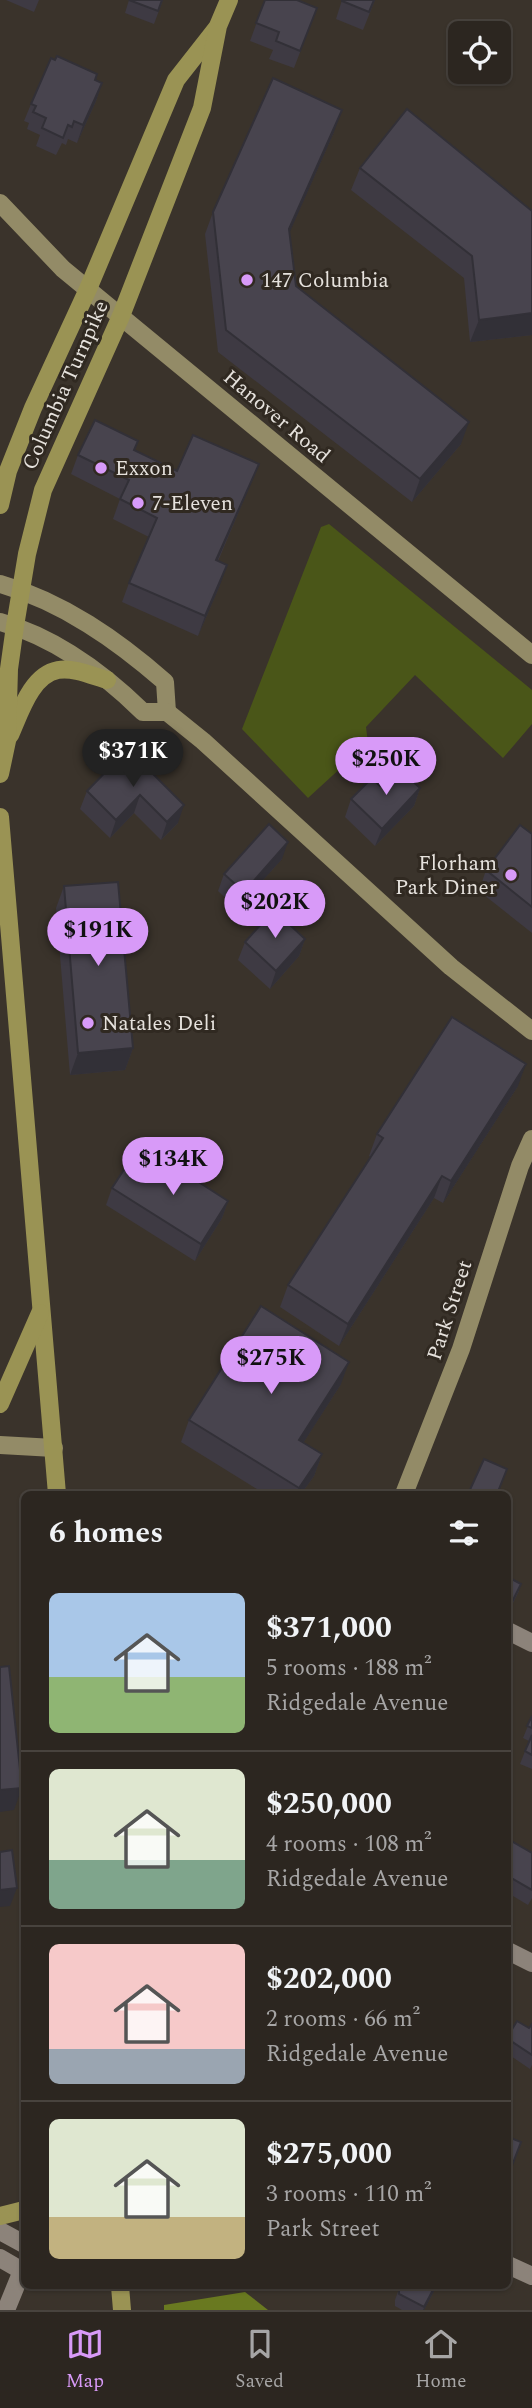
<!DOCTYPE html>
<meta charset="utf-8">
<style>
body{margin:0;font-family:Spectral,serif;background:#38322d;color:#f1f3f6;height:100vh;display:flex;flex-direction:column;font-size:26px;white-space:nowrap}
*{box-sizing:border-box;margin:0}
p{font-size:23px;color:#a6a5a5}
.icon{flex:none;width:38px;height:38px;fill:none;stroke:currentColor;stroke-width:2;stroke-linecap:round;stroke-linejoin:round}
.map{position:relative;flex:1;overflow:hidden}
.sheet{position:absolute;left:21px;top:1491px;width:490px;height:798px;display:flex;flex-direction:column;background:#2c2620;border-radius:10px;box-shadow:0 2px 5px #0004,0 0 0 2px #48433e}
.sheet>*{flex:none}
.buttons{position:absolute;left:448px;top:21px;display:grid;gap:14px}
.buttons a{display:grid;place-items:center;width:63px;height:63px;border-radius:10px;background:#2c2620;box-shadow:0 2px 5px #0004,0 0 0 2px #48433e;font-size:35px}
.price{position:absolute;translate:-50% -60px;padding:0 16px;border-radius:24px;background:#d89af8;color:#111;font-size:23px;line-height:46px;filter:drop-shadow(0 2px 4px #0008)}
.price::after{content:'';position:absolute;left:50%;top:42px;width:21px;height:16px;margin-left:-10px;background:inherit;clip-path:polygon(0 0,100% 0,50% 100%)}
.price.current{background:#222;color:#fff}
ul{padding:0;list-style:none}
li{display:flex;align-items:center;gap:21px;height:175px;padding:0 28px}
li+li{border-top:2px solid #48433e}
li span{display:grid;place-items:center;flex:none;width:196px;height:140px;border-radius:10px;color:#555}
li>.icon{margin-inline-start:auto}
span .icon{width:84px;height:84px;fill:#fffc;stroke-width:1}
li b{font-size:30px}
h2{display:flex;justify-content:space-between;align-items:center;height:84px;padding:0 28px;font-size:30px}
.menu{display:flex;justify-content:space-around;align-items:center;height:98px;border-top:2px solid #48433e;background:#2c2620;font-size:19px;color:#a6a5a5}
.menu a{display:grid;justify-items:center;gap:4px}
.menu .current{color:#d89af8}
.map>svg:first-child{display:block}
</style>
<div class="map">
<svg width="532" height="2310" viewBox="0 0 532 2310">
<rect width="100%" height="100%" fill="#3a332b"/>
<!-- green -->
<polygon fill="#4a5618" points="329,524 532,690 532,724 503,758 415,675 366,727 368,743 308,798 242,729 321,527"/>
<!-- forest -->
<polygon fill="#697920" points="245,2292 268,2310 164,2310 164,2305"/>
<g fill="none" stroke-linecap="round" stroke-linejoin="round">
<!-- street -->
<g stroke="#8c837a" stroke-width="18">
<polyline points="508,1631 532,1643"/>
<polyline points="508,1951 532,1963"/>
<polyline points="0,2231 24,2244"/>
<polyline points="0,2258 24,2272"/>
<polyline points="508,2265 532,2276"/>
<polyline points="6,2310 24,2266"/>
</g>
<!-- secondary -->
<g stroke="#938b67" stroke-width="18">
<polyline points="0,203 63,269 532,655"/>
<path d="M 0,584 C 63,602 117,640 165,682 L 167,712"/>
<path d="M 0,622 C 54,637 103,673 143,712 L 167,712 L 203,741 L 451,967 L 532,1031"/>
<polyline points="0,1445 54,1448"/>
<polyline points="404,1494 461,1349 520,1166 532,1139"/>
</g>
<!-- primary -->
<g stroke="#9a9354" stroke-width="18">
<polyline points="0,505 8,471 33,408 88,289 176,80 216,29"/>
<path d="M 10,735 C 20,713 31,675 58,670 C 73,667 93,676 107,680"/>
<polyline points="0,774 7,741 9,669 15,626 27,554 43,490 121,316 202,108 218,26 229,0"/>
<polyline points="0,817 57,1494"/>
<polyline points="0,1404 40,1313"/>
<polyline points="0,2216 24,2210"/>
<polyline points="120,2286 122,2310"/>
</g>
</g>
<!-- wall -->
<g fill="#3e3a43">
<polygon points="6,0 39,0 34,12"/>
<polygon points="129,0 163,0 154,24 125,13"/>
<polygon points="265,0 317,8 294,68 269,59 273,50 250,41"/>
<polygon points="342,0 375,0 363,30 336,19"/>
<polygon points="95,80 102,83 96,101 77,143 68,139 66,145 62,143 56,155 36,146 40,135 27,129 29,123 24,121 31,104"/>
<polygon points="334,132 289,233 296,286 461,444 412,502 218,352 205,234 213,212"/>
<polygon points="360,168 532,211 532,335 470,342 464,278 351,190"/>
<polygon points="138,441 135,450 177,471 251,483 218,561 220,585 198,636 122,602 129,583 149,537 113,519 120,499 71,474 78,455"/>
<polygon points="128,749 178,823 161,840 134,813 110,838 80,809 87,791"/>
<polygon points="380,786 420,788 414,806 375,846 345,817 351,799"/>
<polygon points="532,834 532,933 479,891 486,870"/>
<polygon points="282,859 237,909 218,891 224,874"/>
<polygon points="64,886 133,1048 125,1070 70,1075 56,908"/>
<polygon points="305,939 299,956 270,989 238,960 245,942"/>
<polygon points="518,1086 443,1203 434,1198 339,1346 280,1307 288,1285 371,1157 369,1156 377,1134"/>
<polygon points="137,1175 228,1201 222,1218 195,1261 106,1205 112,1188"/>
<polygon points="341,1384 303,1443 322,1454 314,1476 301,1494 265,1494 181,1442 189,1420"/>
<polygon points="508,1577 519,1591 511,1607 508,1605"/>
<polygon points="532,1716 532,1769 520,1764 529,1741 523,1738"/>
<polygon points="508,1839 532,1853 532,1898 528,1905 508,1893"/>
<polygon points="532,2024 532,2065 530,2069 508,2054 508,2036 529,2028"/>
<polygon points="400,2286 434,2291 424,2310 402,2310 395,2306 395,2300"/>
</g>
<!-- shaded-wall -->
<g fill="#323037">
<polygon points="102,83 96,101 77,143 83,125"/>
<polygon points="342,110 334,132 281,252 289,229"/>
<polygon points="532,313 532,335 470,342 479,320"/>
<polygon points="469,422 461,444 412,502 420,479"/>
<polygon points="259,464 251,483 209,580 216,560"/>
<polygon points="227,565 220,585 198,636 205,616"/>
<polygon points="420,788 414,806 375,846 382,829"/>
<polygon points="140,795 134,813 110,838 116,820"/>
<polygon points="184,805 178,823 161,840 167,822"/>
<polygon points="288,842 282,859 237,909 244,892"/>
<polygon points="305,939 299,956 270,989 276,971"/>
<polygon points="133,1048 125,1070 70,1075 78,1053"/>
<polygon points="526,1064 518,1086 443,1203 451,1181"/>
<polygon points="442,1176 434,1198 339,1346 348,1324"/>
<polygon points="228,1201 222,1218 195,1261 201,1244"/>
<polygon points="349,1362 341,1384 291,1462 299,1440"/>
<polygon points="322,1454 314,1476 301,1494 296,1494 299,1488"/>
<polygon points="22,1788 14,1810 0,1812 0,1790"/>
<polygon points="17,1888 10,1906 0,1907 0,1890"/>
<polygon points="435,2286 434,2291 424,2310 423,2310"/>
</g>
<!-- building -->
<g fill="#48444e" stroke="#323037" stroke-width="2">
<polygon points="129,0 162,0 158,11"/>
<polygon points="265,0 297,0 317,8 300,51 276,41 279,32 256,23"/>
<polygon points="342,0 374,0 369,12 342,1"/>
<polygon points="57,56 97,74 95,80 102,83 83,125 74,121 72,127 68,125 63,138 42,128 46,118 33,112 36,106 31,104 51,58 55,60"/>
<polygon points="273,78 342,110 289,229 296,286 469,422 420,479 226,330 213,212"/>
<polygon points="407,109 532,211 532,313 479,320 472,256 360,168"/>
<polygon points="95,420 138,441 134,450 177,471 193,435 259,464 216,560 227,565 205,616 129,583 157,518 120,499 129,480 78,455"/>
<polygon points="128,749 184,805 167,822 140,795 116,820 87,791"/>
<polygon points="397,767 420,788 382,829 351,799 372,778 380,786"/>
<polygon points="269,824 288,842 244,892 224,874"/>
<polygon points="520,825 532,834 532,907 486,870"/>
<polygon points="118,882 133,1048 78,1053 64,886"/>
<polygon points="274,910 305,939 276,971 245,942"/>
<polygon points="452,1017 526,1064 451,1181 442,1176 348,1324 288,1285 383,1138 377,1134"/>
<polygon points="152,1152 228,1201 201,1244 112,1188 125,1168 137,1175"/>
<polygon points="261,1306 349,1362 299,1440 322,1454 299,1488 189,1420"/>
<polygon points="484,1459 507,1469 497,1494 468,1494"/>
<polygon points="508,1577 521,1584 513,1600 508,1597"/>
<polygon points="9,1666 22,1788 0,1790 0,1667"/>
<polygon points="532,1716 532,1728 527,1726"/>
<polygon points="532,1735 532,1755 525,1751"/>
<polygon points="508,1839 532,1853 532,1890 508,1876"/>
<polygon points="12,1850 17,1888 0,1890 0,1852"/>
<polygon points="517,2021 529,2028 532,2024 532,2055 508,2039 508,2036"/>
<polygon points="508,2137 521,2142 508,2176"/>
<polygon points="400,2286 435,2286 424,2307 399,2294 399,2288"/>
</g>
<!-- markers -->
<g fill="#d89af8" stroke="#302921" stroke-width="2.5">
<circle cx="247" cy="280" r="7"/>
<circle cx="101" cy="468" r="7"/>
<circle cx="138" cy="503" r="7"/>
<circle cx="511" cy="875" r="7"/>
<circle cx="88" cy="1023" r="7"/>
</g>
<g text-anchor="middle" stroke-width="6" stroke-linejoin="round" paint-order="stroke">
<!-- poi labels -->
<g font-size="21" fill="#e6e2dd" stroke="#302921" text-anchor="start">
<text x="261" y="287">147 Columbia</text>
<text x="115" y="475">Exxon</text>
<text x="152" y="510">7-Eleven</text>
<text x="497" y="870" text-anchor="end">Florham<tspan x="497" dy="24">Park Diner</tspan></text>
<text x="102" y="1030">Natales Deli</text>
</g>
<!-- street labels -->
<g font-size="21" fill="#e6e2dd" stroke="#302921">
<text transform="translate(65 385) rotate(-66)" y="7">Columbia Turnpike</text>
<text transform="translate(277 416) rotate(40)" y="7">Hanover Road</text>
<text transform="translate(449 1310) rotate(-72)" y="7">Park Street</text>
</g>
</g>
</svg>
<div class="buttons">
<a><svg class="icon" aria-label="locate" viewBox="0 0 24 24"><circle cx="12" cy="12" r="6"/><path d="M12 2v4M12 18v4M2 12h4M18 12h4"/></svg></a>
</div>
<b class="price current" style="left:133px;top:789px">$371K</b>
<b class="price" style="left:386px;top:797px">$250K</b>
<b class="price" style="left:275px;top:940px">$202K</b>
<b class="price" style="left:98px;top:968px">$191K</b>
<b class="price" style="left:173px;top:1197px">$134K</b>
<b class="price" style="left:271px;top:1396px">$275K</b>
<section class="sheet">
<h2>6 homes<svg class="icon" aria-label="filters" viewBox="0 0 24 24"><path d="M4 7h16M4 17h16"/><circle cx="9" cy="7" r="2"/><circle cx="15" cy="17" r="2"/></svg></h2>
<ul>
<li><span style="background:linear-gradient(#a9c7e8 60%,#8fb573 0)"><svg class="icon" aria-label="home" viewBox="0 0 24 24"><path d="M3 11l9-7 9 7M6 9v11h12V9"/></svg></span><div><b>$371,000</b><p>5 rooms · 188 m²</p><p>Ridgedale Avenue</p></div></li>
<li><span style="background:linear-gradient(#dfe7d0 65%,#7fa58c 0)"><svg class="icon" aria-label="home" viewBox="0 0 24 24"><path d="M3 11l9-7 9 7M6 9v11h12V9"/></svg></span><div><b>$250,000</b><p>4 rooms · 108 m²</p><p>Ridgedale Avenue</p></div></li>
<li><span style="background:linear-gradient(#f6c9c9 75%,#9aa5b1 0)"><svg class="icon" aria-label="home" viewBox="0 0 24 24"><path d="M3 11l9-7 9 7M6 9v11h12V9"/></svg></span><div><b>$202,000</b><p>2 rooms · 66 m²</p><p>Ridgedale Avenue</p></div></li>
<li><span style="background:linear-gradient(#dfe7d0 70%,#c2b280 0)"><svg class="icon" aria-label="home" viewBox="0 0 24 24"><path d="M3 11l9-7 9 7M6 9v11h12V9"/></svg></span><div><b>$275,000</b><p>3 rooms · 110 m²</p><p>Park Street</p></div></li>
</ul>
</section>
</div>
<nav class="menu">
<a class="current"><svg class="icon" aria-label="map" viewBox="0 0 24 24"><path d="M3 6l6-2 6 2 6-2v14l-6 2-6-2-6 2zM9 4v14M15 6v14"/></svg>Map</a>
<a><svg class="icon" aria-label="saved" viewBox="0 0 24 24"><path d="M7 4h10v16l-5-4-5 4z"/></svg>Saved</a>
<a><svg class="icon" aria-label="home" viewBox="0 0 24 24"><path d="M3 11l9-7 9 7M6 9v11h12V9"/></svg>Home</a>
</nav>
